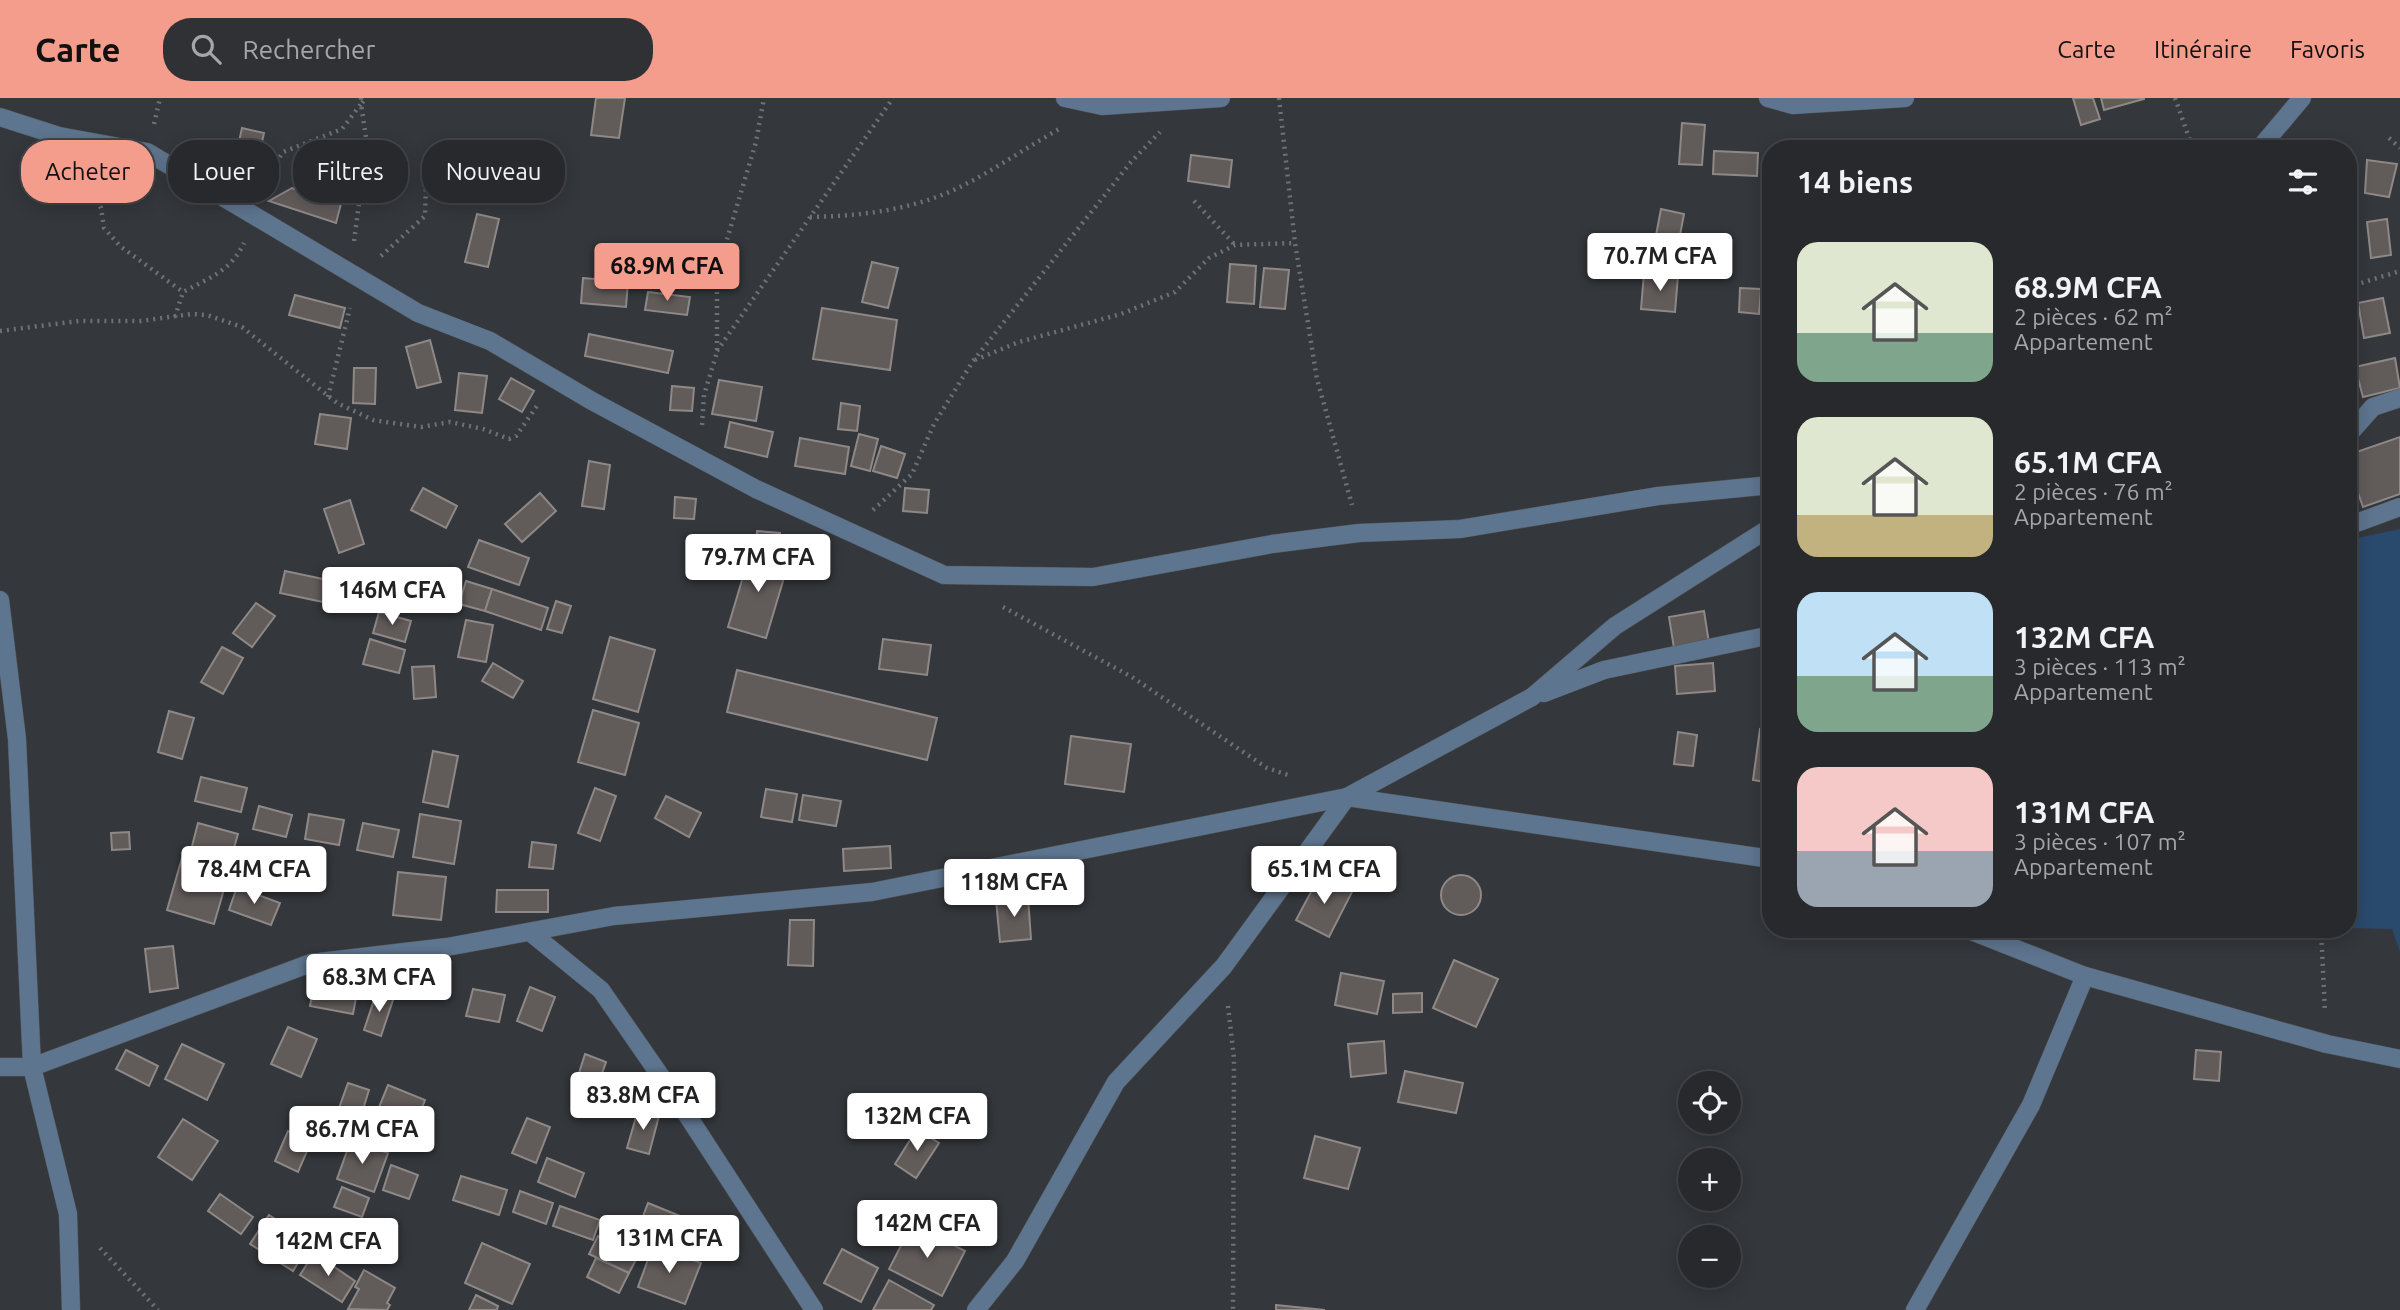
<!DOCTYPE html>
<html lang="fr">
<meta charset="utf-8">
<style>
body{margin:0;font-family:Ubuntu,sans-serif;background:#2f3134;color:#f1f3f6;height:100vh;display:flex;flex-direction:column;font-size:26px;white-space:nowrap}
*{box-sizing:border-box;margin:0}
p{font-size:23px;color:#a4a6a9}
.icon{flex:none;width:38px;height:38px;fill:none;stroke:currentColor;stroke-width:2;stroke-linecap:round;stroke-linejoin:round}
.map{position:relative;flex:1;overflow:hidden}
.side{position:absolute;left:1762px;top:42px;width:595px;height:798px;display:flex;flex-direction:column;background:#27292c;border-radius:28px;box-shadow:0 4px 18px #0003,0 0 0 2px #434548}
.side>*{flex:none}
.top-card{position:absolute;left:21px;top:42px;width:665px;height:63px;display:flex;gap:14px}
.tools{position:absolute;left:1678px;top:973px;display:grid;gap:14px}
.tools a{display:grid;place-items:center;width:63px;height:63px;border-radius:50%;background:#27292c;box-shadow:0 4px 18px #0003,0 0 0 2px #434548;font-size:35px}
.price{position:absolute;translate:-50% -60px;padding:0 16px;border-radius:7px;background:#fff;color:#222;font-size:23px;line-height:46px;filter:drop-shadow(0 2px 4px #0008)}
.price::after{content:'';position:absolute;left:50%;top:42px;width:21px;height:16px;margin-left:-10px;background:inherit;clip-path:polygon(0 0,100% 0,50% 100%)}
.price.selected{background:#f49d8c;color:#111}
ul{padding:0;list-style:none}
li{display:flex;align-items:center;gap:21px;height:175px;padding:0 35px}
li span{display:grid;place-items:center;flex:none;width:196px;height:140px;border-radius:21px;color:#555}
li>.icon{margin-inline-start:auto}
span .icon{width:84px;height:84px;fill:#fffc;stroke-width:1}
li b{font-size:30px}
h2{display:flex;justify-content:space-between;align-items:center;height:84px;padding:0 35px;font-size:30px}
.pill{padding:0 24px;border-radius:28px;background:#27292c;box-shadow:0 4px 18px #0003,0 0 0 2px #434548;font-size:24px;line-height:63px}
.pill.selected{background:#f49d8c;color:#111}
header{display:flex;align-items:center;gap:42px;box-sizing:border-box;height:98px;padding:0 35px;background:#f49d8c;color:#111}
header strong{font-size:33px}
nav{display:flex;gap:38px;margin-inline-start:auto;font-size:24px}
.search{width:490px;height:63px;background:#2f3134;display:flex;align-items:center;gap:18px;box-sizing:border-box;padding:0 24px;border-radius:28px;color:#a4a6a9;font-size:26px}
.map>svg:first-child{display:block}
</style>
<header>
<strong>Carte</strong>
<div class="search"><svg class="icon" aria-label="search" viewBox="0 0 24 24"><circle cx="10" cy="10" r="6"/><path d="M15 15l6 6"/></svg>Rechercher</div>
<nav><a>Carte</a><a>Itinéraire</a><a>Favoris</a></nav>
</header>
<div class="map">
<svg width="2400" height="1212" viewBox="0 0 2400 1212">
<rect width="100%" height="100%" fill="#34373b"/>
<!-- green -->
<polygon fill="#2a4a6d" points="2400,431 2400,854 2392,831 2349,830 2348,442"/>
<!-- building -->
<g fill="#615b5a" stroke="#8e8887" stroke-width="2">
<polygon points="596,0 625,0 619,40 591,37"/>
<polygon points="2073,0 2093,0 2100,21 2081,27"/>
<polygon points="2101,0 2144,0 2144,1 2104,12"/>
<polygon points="1682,25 1705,27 1702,67 1679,66"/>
<polygon points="242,30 264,35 252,89 230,84"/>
<polygon points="1714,53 1758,55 1757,78 1713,76"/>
<polygon points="1191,57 1232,62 1229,89 1188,83"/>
<polygon points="2367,62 2397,66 2389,99 2365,95"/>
<polygon points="292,90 341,106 336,125 269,103"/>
<polygon points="2348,109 2352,109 2358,178 2348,179"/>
<polygon points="1661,111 1684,116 1676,158 1653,153"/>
<polygon points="477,116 499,121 488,169 465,164"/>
<polygon points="2387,121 2391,157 2371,160 2367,124"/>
<polygon points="872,164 898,170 888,210 862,204"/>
<polygon points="1230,166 1256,168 1254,206 1227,204"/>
<polygon points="1264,170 1289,172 1285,211 1260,209"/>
<polygon points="1644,175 1678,178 1675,214 1641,211"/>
<polygon points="583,180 628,184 626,209 581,205"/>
<polygon points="1740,190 1761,191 1759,216 1739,214"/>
<polygon points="648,194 690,199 687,217 645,212"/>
<polygon points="295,197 345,210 340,230 289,217"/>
<polygon points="2383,200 2390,235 2364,240 2358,205"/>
<polygon points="822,210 897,222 890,272 813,261"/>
<polygon points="589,236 673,253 668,275 585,258"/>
<polygon points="430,242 441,284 417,290 406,249"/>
<polygon points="2395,260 2400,290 2363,299 2355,269"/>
<polygon points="354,270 376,270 375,306 353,305"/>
<polygon points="459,275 487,278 482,315 455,312"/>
<polygon points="511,280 534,293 522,314 499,301"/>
<polygon points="719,282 762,289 756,323 712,316"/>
<polygon points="672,288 694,290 692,313 670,312"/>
<polygon points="841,305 860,308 857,333 838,331"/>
<polygon points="320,316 351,320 347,351 315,346"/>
<polygon points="730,324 773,334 767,359 725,349"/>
<polygon points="859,336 878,341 870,373 851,368"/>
<polygon points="2400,339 2400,396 2363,409 2348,366 2348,357"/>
<polygon points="800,340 849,349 845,376 795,368"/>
<polygon points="881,348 905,356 897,380 873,373"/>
<polygon points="589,363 610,367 604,411 582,408"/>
<polygon points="423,390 457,408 446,430 411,412"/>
<polygon points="905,390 929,392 927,415 903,413"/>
<polygon points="540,395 556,413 522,444 505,426"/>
<polygon points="675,399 696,401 694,421 674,420"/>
<polygon points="350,402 364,446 339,455 324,411"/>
<polygon points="757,433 780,435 779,452 756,451"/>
<polygon points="479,442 529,460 519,487 468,469"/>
<polygon points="751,452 789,463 766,540 728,529"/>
<polygon points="285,473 328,482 323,504 280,495"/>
<polygon points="466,483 492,491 485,513 459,506"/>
<polygon points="492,491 548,510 541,532 485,513"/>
<polygon points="556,503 571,508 562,535 547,531"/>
<polygon points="256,505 275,518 252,549 233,535"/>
<polygon points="1704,513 1709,545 1674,550 1669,519"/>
<polygon points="379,514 411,523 405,544 373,535"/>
<polygon points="466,522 493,527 486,564 458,559"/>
<polygon points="610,539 655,552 638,614 593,601"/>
<polygon points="370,541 405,552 399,575 363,566"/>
<polygon points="883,541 931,547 927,577 879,571"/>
<polygon points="222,549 243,560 223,596 201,584"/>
<polygon points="493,565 523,583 513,600 482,583"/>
<polygon points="1713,565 1715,593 1677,596 1675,568"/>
<polygon points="434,568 436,599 414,601 412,569"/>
<polygon points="737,572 937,620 927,662 727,614"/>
<polygon points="593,612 639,625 625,677 578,664"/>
<polygon points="169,613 194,620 182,661 158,654"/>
<polygon points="1760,631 1771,633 1771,685 1753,682"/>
<polygon points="1678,634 1697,637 1693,668 1674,666"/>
<polygon points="1071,638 1131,646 1124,694 1065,686"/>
<polygon points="433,653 458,658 448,709 423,704"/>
<polygon points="201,679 247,690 241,714 195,703"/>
<polygon points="595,690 616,698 600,743 578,735"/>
<polygon points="766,691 797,696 792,724 761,719"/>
<polygon points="803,697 841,703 836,728 799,722"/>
<polygon points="666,698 701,715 689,739 655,720"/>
<polygon points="259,708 292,717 286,739 253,731"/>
<polygon points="309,716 344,722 339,747 305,741"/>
<polygon points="420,716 461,723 454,766 413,759"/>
<polygon points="198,725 238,736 230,764 191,752"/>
<polygon points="363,725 399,732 393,759 357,752"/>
<polygon points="129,734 130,751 112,752 111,735"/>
<polygon points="532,744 556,747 553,771 529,769"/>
<polygon points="890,748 891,770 844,773 843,751"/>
<polygon points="182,760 229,774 214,826 167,812"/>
<polygon points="398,774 446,779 441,822 393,817"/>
<circle cx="1461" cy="797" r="20"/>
<polygon points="1320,777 1352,794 1329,839 1296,822"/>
<polygon points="237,789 280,805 271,827 229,812"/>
<polygon points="497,792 548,792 548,814 496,814"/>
<polygon points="1028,799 1031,841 1000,844 996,802"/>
<polygon points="790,822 814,822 813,868 788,867"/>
<polygon points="173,848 178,890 150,894 145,851"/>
<polygon points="1454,862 1498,881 1476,929 1433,910"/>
<polygon points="393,863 438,870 434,894 389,887"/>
<polygon points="1341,875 1384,883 1377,916 1335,907"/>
<polygon points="314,886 357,894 353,916 310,908"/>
<polygon points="530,889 555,899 542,933 517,923"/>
<polygon points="473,891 505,897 499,924 466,918"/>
<polygon points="377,893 394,899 381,938 364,932"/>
<polygon points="1422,895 1422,914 1393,915 1393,896"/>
<polygon points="288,929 317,941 301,979 271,966"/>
<polygon points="1384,943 1386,975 1351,979 1348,946"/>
<polygon points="182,946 224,966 207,1002 165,981"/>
<polygon points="126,952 158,968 149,988 116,971"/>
<polygon points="2196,952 2221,954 2219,983 2194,981"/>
<polygon points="585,956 606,964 593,1001 573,994"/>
<polygon points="1405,973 1463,985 1456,1015 1398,1004"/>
<polygon points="348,985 369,992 361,1018 339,1010"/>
<polygon points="388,987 425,1002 413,1033 375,1019"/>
<polygon points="638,1012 659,1018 649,1056 627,1050"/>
<polygon points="527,1020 550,1029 536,1065 512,1055"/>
<polygon points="183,1021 218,1043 192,1082 158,1059"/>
<polygon points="917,1031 939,1045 916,1080 895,1066"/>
<polygon points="288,1033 311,1044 298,1074 275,1063"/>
<polygon points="1315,1038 1360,1050 1348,1091 1304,1080"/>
<polygon points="351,1042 388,1055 374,1094 337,1081"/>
<polygon points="547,1060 584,1075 575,1099 538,1084"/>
<polygon points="391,1067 418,1077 409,1101 383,1092"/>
<polygon points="461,1078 507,1092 499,1117 453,1102"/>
<polygon points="342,1089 369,1100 362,1119 334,1109"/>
<polygon points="520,1093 553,1105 546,1126 513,1114"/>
<polygon points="220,1096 253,1119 241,1136 208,1113"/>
<polygon points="648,1105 690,1122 681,1142 640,1126"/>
<polygon points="560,1108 600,1122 593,1142 553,1128"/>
<polygon points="269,1117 311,1144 293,1173 250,1146"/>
<polygon points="912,1126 965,1153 942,1198 889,1171"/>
<polygon points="598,1138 638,1158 629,1175 589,1156"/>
<polygon points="482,1145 530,1166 512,1206 465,1185"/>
<polygon points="653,1148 701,1165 685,1206 638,1189"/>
<polygon points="842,1151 878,1170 861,1204 824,1185"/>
<polygon points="314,1155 355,1183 342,1204 300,1177"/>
<polygon points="596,1160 629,1175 619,1195 587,1179"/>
<polygon points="364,1172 395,1190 387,1205 390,1207 387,1212 348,1211 359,1191 355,1189"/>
<polygon points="889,1182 934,1207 931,1212 873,1212"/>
<polygon points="476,1197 498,1208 497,1212 469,1212"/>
<polygon points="1276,1207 1325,1212 1276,1212"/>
</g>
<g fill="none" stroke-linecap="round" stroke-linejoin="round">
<defs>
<g id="minor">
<polyline points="1065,0 1102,8 1221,0"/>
<polyline points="1768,0 1793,7 1905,0"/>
<polyline points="0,19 59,38 147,54 418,215 490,243 592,303 756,391 944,477 1093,479 1272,446 1359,435 1460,431 1658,398 1771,387"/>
<polyline points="2259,51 2302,0"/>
<polyline points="2348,337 2373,309 2400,300"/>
<polyline points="2348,428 2400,409"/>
<polyline points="0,502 17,641 32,969 68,1116 71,1212"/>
<polyline points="1544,595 1604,572 1771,537"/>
<polyline points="1966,831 2085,878 2327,946 2400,961"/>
<polyline points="530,834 601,892 682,1009 814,1212"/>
<polyline points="0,969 32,969 311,865 447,849 614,818 872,794 1347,699 1771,761"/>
<polyline points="976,1212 1015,1163 1116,984 1224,868 1347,699 1532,599 1615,528 1771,429"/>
<polyline points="1915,1212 2031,1007 2085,878"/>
</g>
</defs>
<!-- minor casing -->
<use href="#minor" stroke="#505356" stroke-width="19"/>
<!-- path -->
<g stroke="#6f7175" stroke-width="4.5" stroke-dasharray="2 5" stroke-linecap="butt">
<polyline points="1279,0 1295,145 1317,281 1352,407"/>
<polyline points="2175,0 2193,51"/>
<polyline points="154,26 160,0"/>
<polyline points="2389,40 2400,50"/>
<polyline points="79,72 101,110 104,130 120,148 183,194"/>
<polyline points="266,91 274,68 283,54 342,31 361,6 361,0"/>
<polyline points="1194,103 1235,147"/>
<path d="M 810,119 C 861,118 912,112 958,90 C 993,73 1027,49 1061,30"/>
<polyline points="354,143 367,46 361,6 366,0"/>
<polyline points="381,158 425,118 427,53"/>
<polyline points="2348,189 2400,173"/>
<path d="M 175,219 L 183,194 C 209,180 231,173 244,145"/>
<polyline points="0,233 79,223 141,223 191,216 207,217 242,229 337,305 373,322 421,329 450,324 483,331 509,341 516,338 539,305"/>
<polyline points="717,253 893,0"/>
<polyline points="975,262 1019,244 1121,216 1175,194 1209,160 1235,147 1295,145"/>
<polyline points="328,299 350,210"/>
<polyline points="702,327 704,297 717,254 717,175 756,44 764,0"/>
<polyline points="873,412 912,376 934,326 973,263 1131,64 1160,34"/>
<polyline points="1003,509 1132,579 1267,670 1291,678"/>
<polyline points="2321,831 2325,914"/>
<polyline points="1228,908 1234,960 1233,1212"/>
<polyline points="100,1150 158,1212"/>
</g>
<!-- minor -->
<use href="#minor" stroke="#5e758f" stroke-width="18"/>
</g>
</svg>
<div class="tools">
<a><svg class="icon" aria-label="locate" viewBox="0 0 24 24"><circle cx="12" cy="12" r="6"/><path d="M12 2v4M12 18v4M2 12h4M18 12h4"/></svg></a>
<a>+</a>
<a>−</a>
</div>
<b class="price" style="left:1660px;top:195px">70.7M CFA</b>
<b class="price selected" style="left:667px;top:205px">68.9M CFA</b>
<b class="price" style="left:758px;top:496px">79.7M CFA</b>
<b class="price" style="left:392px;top:529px">146M CFA</b>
<b class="price" style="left:254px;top:808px">78.4M CFA</b>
<b class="price" style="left:1324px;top:808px">65.1M CFA</b>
<b class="price" style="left:1014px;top:821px">118M CFA</b>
<b class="price" style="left:379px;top:916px">68.3M CFA</b>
<b class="price" style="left:643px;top:1034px">83.8M CFA</b>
<b class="price" style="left:917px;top:1055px">132M CFA</b>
<b class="price" style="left:362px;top:1068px">86.7M CFA</b>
<b class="price" style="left:927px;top:1162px">142M CFA</b>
<b class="price" style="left:669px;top:1177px">131M CFA</b>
<b class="price" style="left:328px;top:1180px">142M CFA</b>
<div class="top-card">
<a class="pill selected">Acheter</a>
<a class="pill">Louer</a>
<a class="pill">Filtres</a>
<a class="pill">Nouveau</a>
</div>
<section class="side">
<h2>14 biens<svg class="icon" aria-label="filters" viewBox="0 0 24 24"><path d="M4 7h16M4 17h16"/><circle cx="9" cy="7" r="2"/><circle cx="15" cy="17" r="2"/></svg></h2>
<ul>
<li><span style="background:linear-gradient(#dfe7d0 65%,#7fa58c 0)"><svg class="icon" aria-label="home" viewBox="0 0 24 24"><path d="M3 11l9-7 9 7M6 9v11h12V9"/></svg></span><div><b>68.9M CFA</b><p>2 pièces · 62 m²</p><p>Appartement</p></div></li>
<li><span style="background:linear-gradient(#dfe7d0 70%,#c2b280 0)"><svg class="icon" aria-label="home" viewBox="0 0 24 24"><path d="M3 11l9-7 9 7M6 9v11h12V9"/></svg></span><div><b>65.1M CFA</b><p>2 pièces · 76 m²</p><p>Appartement</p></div></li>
<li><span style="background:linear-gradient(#bfe0f5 60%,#7fa58c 0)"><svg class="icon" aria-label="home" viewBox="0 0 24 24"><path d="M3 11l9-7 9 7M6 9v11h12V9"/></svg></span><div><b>132M CFA</b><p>3 pièces · 113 m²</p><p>Appartement</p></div></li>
<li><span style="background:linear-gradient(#f6c9c9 60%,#9aa5b1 0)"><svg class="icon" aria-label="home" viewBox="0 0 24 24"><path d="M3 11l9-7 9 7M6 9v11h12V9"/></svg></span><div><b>131M CFA</b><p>3 pièces · 107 m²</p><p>Appartement</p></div></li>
</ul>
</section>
</div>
